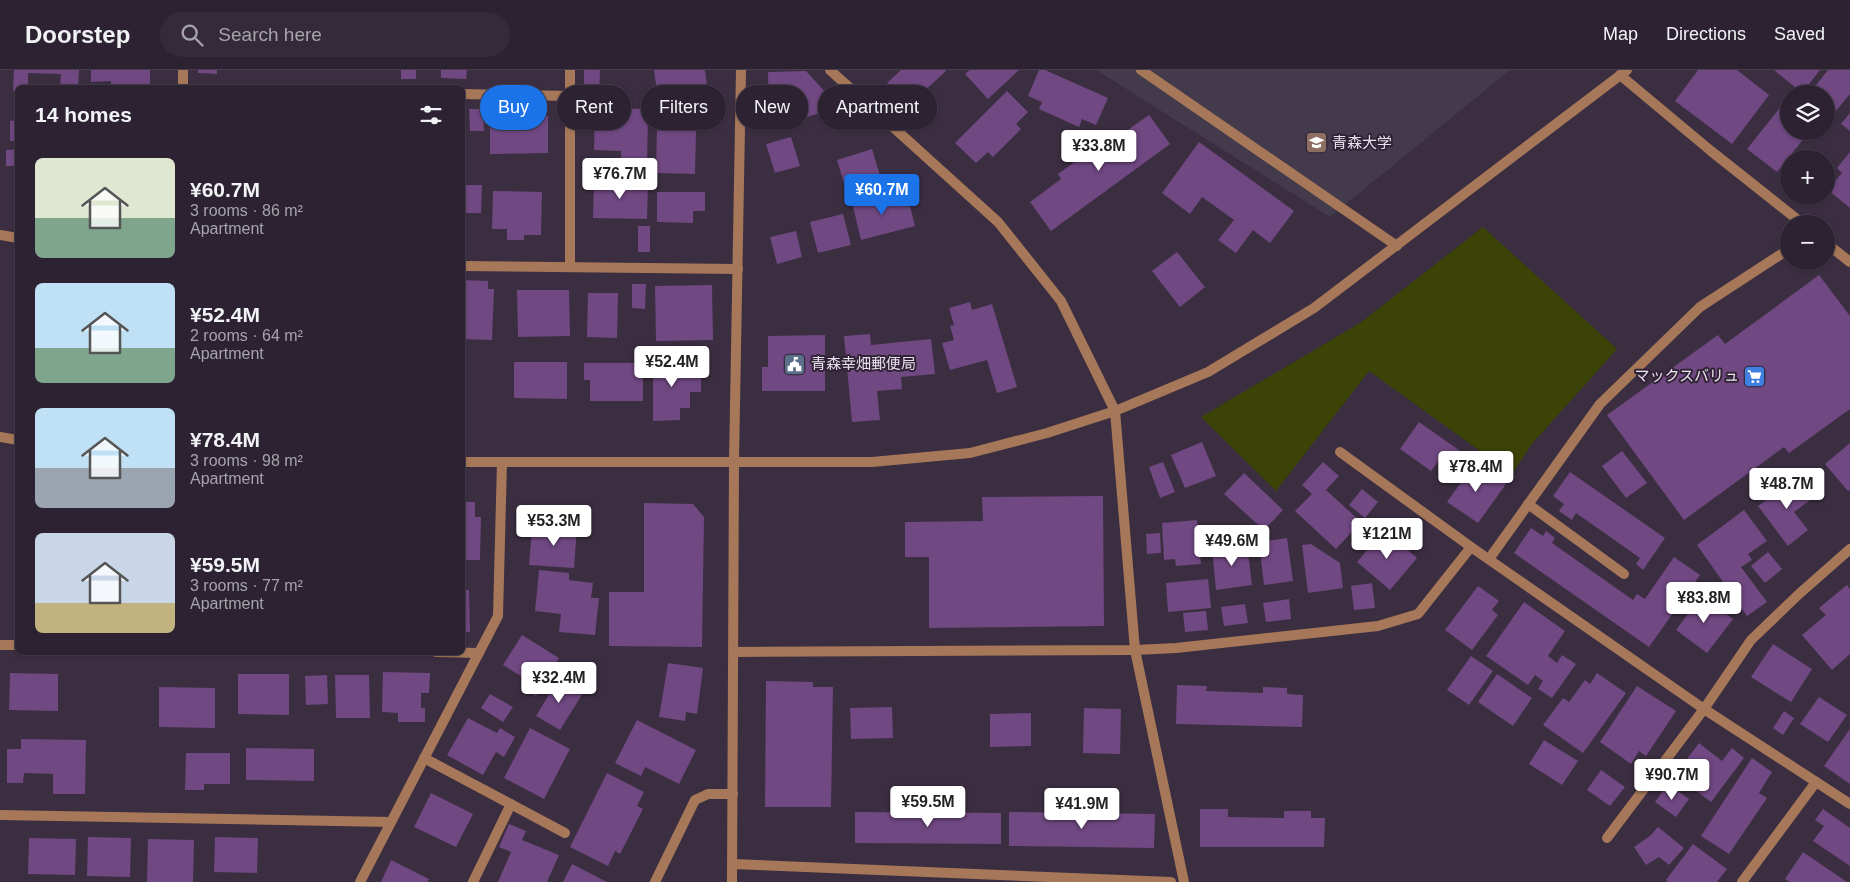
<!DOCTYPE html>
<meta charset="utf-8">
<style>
body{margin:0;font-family:Arial,"Noto Sans JP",sans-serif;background:#342a39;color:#f1f3f6;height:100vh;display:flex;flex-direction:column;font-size:19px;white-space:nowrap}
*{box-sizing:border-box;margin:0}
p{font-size:16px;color:#a6a4ab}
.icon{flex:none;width:28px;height:28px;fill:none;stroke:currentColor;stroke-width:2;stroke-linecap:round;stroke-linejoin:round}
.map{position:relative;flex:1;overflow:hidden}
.panel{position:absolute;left:15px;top:15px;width:450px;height:570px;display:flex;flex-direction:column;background:#2c2231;border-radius:8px;box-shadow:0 1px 4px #0004,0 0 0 1px #483f4d}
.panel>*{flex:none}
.guide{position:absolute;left:480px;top:15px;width:475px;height:45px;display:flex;gap:10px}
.controls{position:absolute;left:1780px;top:15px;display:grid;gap:10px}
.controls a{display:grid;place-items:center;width:55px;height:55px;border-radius:50%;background:#2c2231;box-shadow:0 1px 4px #0004,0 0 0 1px #483f4d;font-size:25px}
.price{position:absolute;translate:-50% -42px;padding:0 11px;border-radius:5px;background:#fff;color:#222;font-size:16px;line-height:32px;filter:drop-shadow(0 1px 2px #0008)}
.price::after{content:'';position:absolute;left:50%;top:30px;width:15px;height:11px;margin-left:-8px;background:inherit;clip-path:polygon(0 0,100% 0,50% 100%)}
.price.active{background:#1a73e8;color:#fff}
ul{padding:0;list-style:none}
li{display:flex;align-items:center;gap:15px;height:125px;padding:0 20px}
li span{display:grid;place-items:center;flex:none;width:140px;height:100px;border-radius:8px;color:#555}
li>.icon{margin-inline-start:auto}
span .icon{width:60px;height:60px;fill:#fffc;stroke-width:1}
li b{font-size:21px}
h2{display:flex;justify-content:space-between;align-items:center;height:60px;padding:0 20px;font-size:21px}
.chip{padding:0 18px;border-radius:22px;background:#2c2231;box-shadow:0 1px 4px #0004,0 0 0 1px #483f4d;font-size:18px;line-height:45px}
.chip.active{background:#1a73e8;color:#fff}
header{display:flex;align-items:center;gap:30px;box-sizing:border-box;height:70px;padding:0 25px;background:#2c2231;border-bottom:1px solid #483f4d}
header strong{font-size:24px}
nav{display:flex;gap:28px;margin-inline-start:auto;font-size:18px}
.search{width:350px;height:45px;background:#342a39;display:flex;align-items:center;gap:12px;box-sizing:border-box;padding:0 18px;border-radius:28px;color:#a6a4ab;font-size:19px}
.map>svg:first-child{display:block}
</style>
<header>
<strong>Doorstep</strong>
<div class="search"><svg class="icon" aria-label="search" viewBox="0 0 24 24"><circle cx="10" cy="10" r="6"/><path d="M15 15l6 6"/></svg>Search here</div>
<nav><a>Map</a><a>Directions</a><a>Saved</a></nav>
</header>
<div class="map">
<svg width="1850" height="812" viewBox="0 0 1850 812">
<rect width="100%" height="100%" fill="#3b2e41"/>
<!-- education -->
<polygon fill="#433a4b" points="1096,0 1510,0 1330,147"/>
<!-- green -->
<polygon fill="#3b4306" points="1483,157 1617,279 1531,375 1512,404 1369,301 1276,421 1201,347 1360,253"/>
<!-- building -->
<g fill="#704882">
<polygon points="14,0 79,0 78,18 60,18 61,4 28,3 28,18 18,18 18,21 13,21"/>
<polygon points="91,0 150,0 150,18 111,18 111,11 91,12"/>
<polygon points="198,0 217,0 217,4 198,3"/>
<rect x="401" y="0" width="15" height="9"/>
<polygon points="441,0 467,0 466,9 441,8"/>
<polygon points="584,0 600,0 599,27 584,27"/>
<polygon points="654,0 705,0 707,16 657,22"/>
<polygon points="901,0 945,0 946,1 908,36 887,13"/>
<polygon points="970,0 1019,0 988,29 965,4"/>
<polygon points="1039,0 1045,0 1108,28 1096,55 1082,49 1079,57 1039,39 1042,32 1028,26"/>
<polygon points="1698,0 1737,0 1769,25 1732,74 1675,31"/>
<polygon points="1774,0 1820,0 1802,23"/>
<polygon points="1828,0 1850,0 1850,24 1830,48 1826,44 1826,24 1809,24"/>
<polygon points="806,1 839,37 807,47 769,47 768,2"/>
<polygon points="1007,21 1028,42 1016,54 1021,59 993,87 988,82 976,93 955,73"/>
<polygon points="1787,29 1789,30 1789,61 1810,61 1777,102 1747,79"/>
<polygon points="595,38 648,39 647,98 621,98 621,81 594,80"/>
<polygon points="469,39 483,39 484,61 470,61"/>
<polygon points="1850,43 1850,61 1841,54"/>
<polygon points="1149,45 1170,74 1051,161 1030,132 1061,109 1058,104 1116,62 1119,66"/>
<polygon points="490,46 548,46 548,83 490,84"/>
<polygon points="18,50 18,71 10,71 10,51"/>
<polygon points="657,58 696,59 695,104 656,103"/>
<polygon points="791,67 800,96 775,103 766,74"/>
<polygon points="1199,72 1294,141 1270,173 1253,160 1236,183 1218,170 1234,150 1202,127 1190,144 1162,123"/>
<polygon points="18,79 18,96 6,96 6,80"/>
<polygon points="872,79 881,109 846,120 837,90"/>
<polygon points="1850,82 1850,138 1828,120 1842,103 1837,98"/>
<polygon points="594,112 648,113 647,149 593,148"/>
<polygon points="462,115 482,115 481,143 462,143"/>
<polygon points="493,121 542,122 541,165 524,165 524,170 507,170 507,159 492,159"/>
<polygon points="894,121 898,135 909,132 915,156 861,170 852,132"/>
<polygon points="657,122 705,122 705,141 693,141 693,153 657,152"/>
<polygon points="843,144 851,175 818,183 810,152"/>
<rect x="638" y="156" width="12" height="26"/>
<polygon points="796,161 802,187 777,194 770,167"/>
<polygon points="1177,182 1205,217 1180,237 1152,201"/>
<polygon points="1819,205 1850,246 1850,339 1789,383 1784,377 1684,450 1607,345 1718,265 1725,274"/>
<polygon points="462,210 488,211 488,219 494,219 492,270 462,269"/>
<polygon points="632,214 646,214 645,239 632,238"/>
<polygon points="712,215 713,270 656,271 655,216"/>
<polygon points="517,220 569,220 570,266 518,267"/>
<polygon points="588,223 618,223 617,268 587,267"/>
<polygon points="970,232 972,240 992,234 1017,317 997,323 987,290 950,300 942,273 954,270 950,256 954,255 949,238"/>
<polygon points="16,259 18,259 18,289 14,289"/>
<polygon points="870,264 871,275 931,269 935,304 901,307 902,319 877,321 880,350 852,352 844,266"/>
<polygon points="825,265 825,321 762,321 762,297 768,297 768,266"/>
<polygon points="653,289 689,289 689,307 701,307 701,322 690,322 690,338 680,338 680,350 653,351"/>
<polygon points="514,292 567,292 567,329 514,328"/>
<polygon points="584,293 643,293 643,331 590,331 590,310 584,310"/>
<polygon points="1419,352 1463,383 1452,399 1439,390 1431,401 1400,379"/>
<polygon points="1202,372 1216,406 1185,418 1171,385"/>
<polygon points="1850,373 1850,420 1848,421 1825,394"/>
<polygon points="1622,381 1647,413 1626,428 1602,396"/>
<polygon points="1163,392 1175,422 1160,428 1149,397"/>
<polygon points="1323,392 1339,406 1326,420 1361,452 1336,479 1295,441 1312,424 1302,415"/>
<polygon points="1475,393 1506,414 1478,453 1447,432"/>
<polygon points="1570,402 1665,468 1643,500 1636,494 1640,488 1576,443 1572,450 1559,441 1564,434 1553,426"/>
<polygon points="1244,403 1283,440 1264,460 1224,424"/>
<polygon points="1797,407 1813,428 1794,442 1808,460 1788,476 1758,436"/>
<polygon points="1362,419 1378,432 1365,448 1349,435"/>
<polygon points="1103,426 1104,556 929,558 929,487 905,487 905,452 983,451 982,427"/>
<rect x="14" y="428" width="4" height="45"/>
<polygon points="462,432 475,432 475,447 481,447 480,490 463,490"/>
<polygon points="644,433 693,434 704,447 702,577 609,576 609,522 644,522"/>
<polygon points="1744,440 1767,471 1748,484 1752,490 1741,497 1767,532 1747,546 1697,475"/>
<polygon points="1197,450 1201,494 1176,496 1175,489 1164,490 1162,453"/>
<polygon points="559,455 577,456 574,498 529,495 532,458 559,460"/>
<polygon points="1531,458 1543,466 1546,461 1555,468 1552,473 1633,530 1637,524 1645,529 1674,487 1700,505 1649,577 1514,483"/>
<polygon points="1384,460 1417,488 1390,520 1357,492"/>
<polygon points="1160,463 1161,483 1147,484 1146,464"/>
<polygon points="1287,468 1293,511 1264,515 1259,472"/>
<polygon points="1247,474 1252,515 1216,520 1212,479"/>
<polygon points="1311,474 1340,493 1343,518 1308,523 1302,475"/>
<polygon points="1768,482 1782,499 1765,513 1751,496"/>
<polygon points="539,500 569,503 569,510 593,513 591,528 599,528 595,565 559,562 561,544 535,541"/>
<polygon points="1208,509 1211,538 1168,542 1166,513"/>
<polygon points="1372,513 1375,538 1354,540 1351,516"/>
<polygon points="1847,515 1850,519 1850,584 1832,600 1802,565 1826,545 1819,538"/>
<polygon points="1478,516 1499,531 1492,540 1498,545 1472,580 1445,560"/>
<polygon points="462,520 469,520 470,562 462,562"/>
<polygon points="1701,526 1733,549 1707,583 1676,560"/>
<polygon points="1289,529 1291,549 1266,552 1263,533"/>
<polygon points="1524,532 1565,561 1548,586 1557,593 1562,585 1576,594 1552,628 1538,619 1543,611 1535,605 1528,615 1486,586"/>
<polygon points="1245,534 1248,553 1224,556 1221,537"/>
<polygon points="1206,541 1208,560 1185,562 1183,543"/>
<polygon points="522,565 559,588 536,626 523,618 527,610 503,595"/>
<polygon points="1773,574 1812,599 1791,632 1751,607"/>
<polygon points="1471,586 1493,601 1469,635 1447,620"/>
<polygon points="668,593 703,598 697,644 686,642 685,651 659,647"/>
<polygon points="383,602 430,603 429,623 421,623 421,638 425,638 425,652 398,652 398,643 382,642"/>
<polygon points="10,603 58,604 58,641 9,640"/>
<polygon points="1597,603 1626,623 1583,683 1543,655 1563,628 1569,632 1585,610 1590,614"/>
<polygon points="238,604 289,604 289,645 238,644"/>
<polygon points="1497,604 1532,628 1513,656 1478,632"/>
<polygon points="327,605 328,634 306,635 305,606"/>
<polygon points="335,605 369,605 370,648 336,648"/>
<polygon points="559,608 583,623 560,660 536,646"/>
<polygon points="766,611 813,612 813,617 833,617 831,737 765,737"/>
<polygon points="1177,615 1207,616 1206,621 1263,623 1263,617 1287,618 1287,624 1303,625 1302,657 1176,654"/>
<polygon points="1637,616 1676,641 1646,686 1639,681 1631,694 1600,672"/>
<polygon points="159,617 215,618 215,658 159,657"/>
<polygon points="490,624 513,637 503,652 481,638"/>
<polygon points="1819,627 1847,645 1828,672 1800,654"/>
<polygon points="892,637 893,668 851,669 850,638"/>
<polygon points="1084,638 1121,639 1120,684 1083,683"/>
<polygon points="1784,641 1794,648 1783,665 1773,658"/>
<polygon points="1031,643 1031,676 990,677 990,644"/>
<polygon points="468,648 497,663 500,658 515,667 504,687 496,682 483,705 447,685"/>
<polygon points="637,650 696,680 679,714 645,697 641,706 615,693"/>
<polygon points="530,658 570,679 544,729 504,708"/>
<polygon points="1850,659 1850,714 1824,696"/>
<polygon points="21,669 86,670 85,724 53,724 53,704 24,703 23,713 7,713 7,679 21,679"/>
<polygon points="1544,670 1578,691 1562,715 1529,694"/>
<polygon points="1699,673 1722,691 1732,678 1744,688 1711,732 1675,705"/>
<polygon points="246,678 314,679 314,711 246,710"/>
<polygon points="186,683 230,683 230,714 204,714 204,720 185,720"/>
<polygon points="1752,688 1772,702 1759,723 1767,728 1729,784 1701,766"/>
<polygon points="1601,700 1625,717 1610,736 1587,720"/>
<polygon points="607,703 644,722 637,736 643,739 620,784 615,781 608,796 570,777"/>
<polygon points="1668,714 1689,729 1676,747 1655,732"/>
<polygon points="431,723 473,744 456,777 414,757"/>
<polygon points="1200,739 1228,739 1228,747 1284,748 1284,741 1311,741 1311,748 1325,748 1324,777 1200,777"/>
<polygon points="1823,739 1850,758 1850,796 1813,771 1824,756 1815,750"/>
<polygon points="855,742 1001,743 1001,774 855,773"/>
<polygon points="1009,742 1155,744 1154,778 1009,776"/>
<polygon points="509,754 526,761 522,770 559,785 547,812 498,812 511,782 499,777"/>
<polygon points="1658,757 1684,778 1669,795 1659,787 1646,795 1634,777 1650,766"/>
<polygon points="88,767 131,768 130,807 87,806"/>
<polygon points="215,767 258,768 257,803 214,802"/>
<polygon points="29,768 76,769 75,805 28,804"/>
<polygon points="148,769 194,770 193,812 147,812"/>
<polygon points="1693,774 1727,799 1717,812 1668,812 1666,810"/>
<polygon points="1803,782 1847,812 1790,812 1785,809"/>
<polygon points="391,790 429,809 427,812 381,812"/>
<polygon points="572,794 607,812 563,812"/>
</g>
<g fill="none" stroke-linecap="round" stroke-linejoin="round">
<!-- service -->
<g stroke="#a67859" stroke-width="10">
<polyline points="1141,0 1397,176"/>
<polyline points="1340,382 1471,477"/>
<polyline points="1528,434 1624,504"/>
<polyline points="1489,489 1600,334 1700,237 1789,179"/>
<polyline points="473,812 511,734"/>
</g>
<!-- minor -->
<g stroke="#a67859" stroke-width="10">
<polyline points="570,0 570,197"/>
<polyline points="830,0 998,152 1061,231 1115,341 1135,580 1184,812"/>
<polyline points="1620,5 1711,81 1803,154"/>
<polyline points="183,18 183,0"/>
<polyline points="462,24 569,26"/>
<polyline points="0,165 18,168"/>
<polyline points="1826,173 1850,192"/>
<polyline points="462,196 738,199"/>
<polyline points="0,575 18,575"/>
<polyline points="436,582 479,583"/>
<polyline points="734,582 1135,580 1176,578 1378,556 1418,544 1471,477 1704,639 1751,570 1799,524 1850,479"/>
<polyline points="424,688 565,763"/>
<polyline points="0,745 391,752"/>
<polyline points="1607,768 1704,639 1850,734"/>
<polyline points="732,794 1171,812"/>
<polyline points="360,812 498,546 502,392"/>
<polyline points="655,812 695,730 708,724 733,724"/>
<polyline points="732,812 734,391 741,0"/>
<polyline points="1742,812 1816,712"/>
</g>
<!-- tertiary -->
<g stroke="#a67859" stroke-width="10">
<polyline points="0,367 18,370"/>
<polyline points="462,392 872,392 970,383 1047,363 1115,341 1208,302 1314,238 1627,0"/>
</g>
</g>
<!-- icons -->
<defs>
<symbol id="university-square" viewBox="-11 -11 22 22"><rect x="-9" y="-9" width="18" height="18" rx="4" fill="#8d6e63" stroke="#312437"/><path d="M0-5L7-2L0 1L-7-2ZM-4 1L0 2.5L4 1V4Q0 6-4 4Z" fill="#fff"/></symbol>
<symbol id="civic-square" viewBox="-11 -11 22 22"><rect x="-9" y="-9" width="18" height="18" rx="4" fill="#5c6f8a" stroke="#312437"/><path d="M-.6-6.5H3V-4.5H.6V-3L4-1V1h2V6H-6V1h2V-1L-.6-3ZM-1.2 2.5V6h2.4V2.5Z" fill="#fff"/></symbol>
<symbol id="supermarket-square" viewBox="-11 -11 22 22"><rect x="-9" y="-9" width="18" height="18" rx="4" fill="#3f7fe0" stroke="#312437"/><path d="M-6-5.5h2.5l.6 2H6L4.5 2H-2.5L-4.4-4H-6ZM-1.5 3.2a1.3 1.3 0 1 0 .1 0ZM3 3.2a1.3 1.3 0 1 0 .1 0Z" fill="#fff"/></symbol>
</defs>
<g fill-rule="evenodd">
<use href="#university-square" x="1304" y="60" width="25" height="25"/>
<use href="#civic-square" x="782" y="282" width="25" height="25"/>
<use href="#supermarket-square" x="1742" y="294" width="25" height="25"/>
</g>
<g text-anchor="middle" stroke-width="4" stroke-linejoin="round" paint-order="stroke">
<!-- poi labels -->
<g font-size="15" fill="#eae1ee" stroke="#312437" text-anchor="start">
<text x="1332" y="78">青森大学</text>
<text x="811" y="299">青森幸畑郵便局</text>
<text x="1739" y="311" text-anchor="end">マックスバリュ</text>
</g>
</g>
</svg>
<div class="controls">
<a><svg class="icon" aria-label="layers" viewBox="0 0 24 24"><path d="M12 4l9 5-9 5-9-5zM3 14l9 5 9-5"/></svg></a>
<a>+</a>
<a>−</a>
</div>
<b class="price" style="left:1099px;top:102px">¥33.8M</b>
<b class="price" style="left:620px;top:130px">¥76.7M</b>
<b class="price active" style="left:882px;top:146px">¥60.7M</b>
<b class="price" style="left:672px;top:318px">¥52.4M</b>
<b class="price" style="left:1476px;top:423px">¥78.4M</b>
<b class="price" style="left:1787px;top:440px">¥48.7M</b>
<b class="price" style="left:554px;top:477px">¥53.3M</b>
<b class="price" style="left:1387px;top:490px">¥121M</b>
<b class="price" style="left:1232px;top:497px">¥49.6M</b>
<b class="price" style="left:1704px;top:554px">¥83.8M</b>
<b class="price" style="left:559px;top:634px">¥32.4M</b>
<b class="price" style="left:1672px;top:731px">¥90.7M</b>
<b class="price" style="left:928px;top:758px">¥59.5M</b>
<b class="price" style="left:1082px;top:760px">¥41.9M</b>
<div class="guide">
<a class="chip active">Buy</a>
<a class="chip">Rent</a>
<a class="chip">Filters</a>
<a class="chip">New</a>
<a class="chip">Apartment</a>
</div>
<section class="panel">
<h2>14 homes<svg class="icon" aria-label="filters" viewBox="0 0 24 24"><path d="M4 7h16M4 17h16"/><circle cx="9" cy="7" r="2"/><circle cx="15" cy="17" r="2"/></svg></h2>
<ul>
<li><span style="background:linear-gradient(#dfe7d0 60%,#7fa58c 0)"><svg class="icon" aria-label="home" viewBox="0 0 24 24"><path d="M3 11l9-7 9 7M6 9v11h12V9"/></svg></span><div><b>¥60.7M</b><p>3 rooms · 86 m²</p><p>Apartment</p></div></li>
<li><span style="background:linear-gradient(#bfe0f5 65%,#7fa58c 0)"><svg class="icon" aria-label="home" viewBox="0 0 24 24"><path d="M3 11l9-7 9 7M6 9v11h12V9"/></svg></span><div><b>¥52.4M</b><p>2 rooms · 64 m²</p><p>Apartment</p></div></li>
<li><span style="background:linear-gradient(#bfe0f5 60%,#9aa5b1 0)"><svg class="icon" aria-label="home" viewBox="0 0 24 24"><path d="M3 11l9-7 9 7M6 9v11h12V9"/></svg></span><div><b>¥78.4M</b><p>3 rooms · 98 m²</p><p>Apartment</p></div></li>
<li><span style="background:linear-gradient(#c9d6e8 70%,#c2b280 0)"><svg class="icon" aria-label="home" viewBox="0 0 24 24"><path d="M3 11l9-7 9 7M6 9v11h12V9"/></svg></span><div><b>¥59.5M</b><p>3 rooms · 77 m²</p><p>Apartment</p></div></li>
</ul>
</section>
</div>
